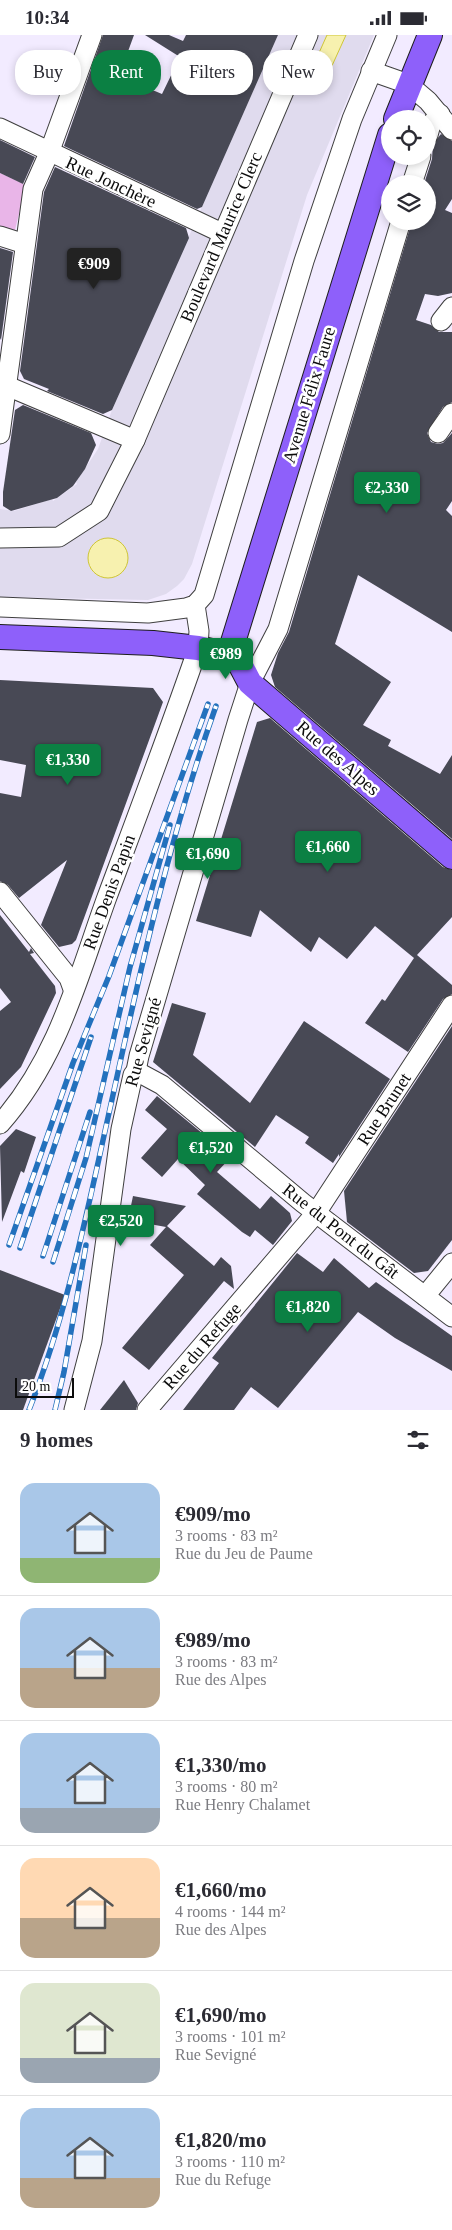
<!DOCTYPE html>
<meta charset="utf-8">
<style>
body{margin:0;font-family:"Times New Roman",serif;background:#f7f7f7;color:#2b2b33;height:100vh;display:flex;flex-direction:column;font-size:19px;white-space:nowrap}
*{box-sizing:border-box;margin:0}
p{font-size:16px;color:#7c7c81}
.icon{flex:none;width:28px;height:28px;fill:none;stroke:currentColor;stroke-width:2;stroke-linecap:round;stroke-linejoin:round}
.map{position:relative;height:1375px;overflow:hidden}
.details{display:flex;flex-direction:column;background:#fff;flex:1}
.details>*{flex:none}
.top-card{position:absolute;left:15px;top:15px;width:422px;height:45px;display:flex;gap:10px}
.buttons{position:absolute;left:381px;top:75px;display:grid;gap:10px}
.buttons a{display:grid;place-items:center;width:55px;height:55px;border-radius:50%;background:#fff;box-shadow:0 2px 8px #0003;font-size:25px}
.scale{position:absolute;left:15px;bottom:12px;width:59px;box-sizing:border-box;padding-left:5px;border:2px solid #0c0c0c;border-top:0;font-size:14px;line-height:18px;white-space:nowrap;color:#0c0c0c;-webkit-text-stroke:4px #fff;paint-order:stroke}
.price{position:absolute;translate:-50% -42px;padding:0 11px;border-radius:5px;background:#0b8043;color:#fff;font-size:16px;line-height:32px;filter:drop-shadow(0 1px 2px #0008)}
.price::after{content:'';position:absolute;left:50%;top:30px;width:15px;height:11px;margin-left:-8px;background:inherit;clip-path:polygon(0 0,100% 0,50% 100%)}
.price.current{background:#222;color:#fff}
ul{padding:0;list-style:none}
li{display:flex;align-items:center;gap:15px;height:125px;padding:0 20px}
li+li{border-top:1px solid #e1e1e2}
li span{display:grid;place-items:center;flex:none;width:140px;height:100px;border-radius:15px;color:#555}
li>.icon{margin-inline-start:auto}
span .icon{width:60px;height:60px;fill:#fffc;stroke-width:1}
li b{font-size:21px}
h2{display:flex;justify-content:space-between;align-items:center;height:60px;padding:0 20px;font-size:21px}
.chip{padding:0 18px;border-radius:20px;background:#fff;box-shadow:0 2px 8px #0003;font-size:18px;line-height:45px}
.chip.current{background:#0b8043;color:#fff}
.status{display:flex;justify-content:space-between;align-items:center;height:35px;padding:0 25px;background:#fff;direction:ltr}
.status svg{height:14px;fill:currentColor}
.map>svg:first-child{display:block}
</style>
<div class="status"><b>10:34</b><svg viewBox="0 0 49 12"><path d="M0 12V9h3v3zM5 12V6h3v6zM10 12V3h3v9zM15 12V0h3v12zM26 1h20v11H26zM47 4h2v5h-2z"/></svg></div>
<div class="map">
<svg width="452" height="1375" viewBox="0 0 452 1375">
<rect width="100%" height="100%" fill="#f2ebff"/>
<!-- green -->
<polygon fill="#e9b5e8" points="0,138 26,150 15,195 0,191"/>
<!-- plaza -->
<path fill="#e0dbee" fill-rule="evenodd" d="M 278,0 L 327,0 L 310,38 L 325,45 L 346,0 L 374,0 L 307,160 L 192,529 L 184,544 L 177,551 L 166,559 L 148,565 L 0,562 L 0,474 L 14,476 L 52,464 L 53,466 L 77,449 L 76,447 L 98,414 L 112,375 ZM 97,507 L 126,514 L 127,520 L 125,532 L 117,541 L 105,543 L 93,537 L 89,531 L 89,517 Z"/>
<!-- water -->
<g fill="#f7f1af" stroke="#cec536">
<polygon points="327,0 346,0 325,46 310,38"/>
<circle cx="108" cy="523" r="20"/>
</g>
<!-- building -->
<g fill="#484955">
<polygon points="103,0 134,0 119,41 162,59 180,22 145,0 169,0 183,6 186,0 278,0 202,172 197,174 64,111"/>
<polygon points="441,99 452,106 452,164 445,175 452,178 452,258 438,261 425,259 416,285 431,290 439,297 452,297 452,367 443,372 427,398 431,407 438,409 443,408 452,398 452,466 446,475 452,481 452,597 358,540 335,609 391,647 363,690 391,705 388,711 440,739 452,720 452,804 275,652 271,640 278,618 289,597 412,186 428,186 428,149 424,149 432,124 433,109"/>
<polygon points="0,105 35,122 23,149 0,138"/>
<polygon points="55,132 186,193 189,203 112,375 103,379 47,356 49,354 24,344 20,336 44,157"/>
<polygon points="0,213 13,217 1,305 0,303"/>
<polygon points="23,370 91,398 96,410 85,434 73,451 57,463 11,476 3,471 3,457 15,375"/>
<polygon points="0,645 153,653 163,667 76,905 72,909 59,912 41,890 67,825 19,863 8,850 0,846 0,758 21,762 26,730 0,725"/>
<polygon points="270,683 443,832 452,835 452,882 417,920 452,950 452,959 443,964 408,1017 365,988 382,964 385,966 414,923 375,891 347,924 319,902 311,917 260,875 251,902 196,886 257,687"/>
<polygon points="0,880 29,917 31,913 34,918 30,919 55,951 56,958 21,1032 0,1054 0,976 11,967 0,953"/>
<polygon points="172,968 206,978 193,1020 250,1068 304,986 390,1044 339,1122 339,1119 333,1128 305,1108 309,1102 276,1080 255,1112 153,1027"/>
<polygon points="452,991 452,1205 428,1236 414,1238 347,1187 344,1156"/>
<polygon points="157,1061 231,1122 217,1137 260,1174 271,1161 290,1178 292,1186 273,1210 255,1195 250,1202 242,1197 197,1159 205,1150 178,1124 162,1142 141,1123 167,1094 145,1075"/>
<polygon points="16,1094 36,1102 24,1138 21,1136 2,1187 0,1111"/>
<polygon points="133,1161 186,1171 167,1191 214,1231 221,1222 231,1231 234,1254 224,1246 149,1335 122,1313 184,1240 150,1210 166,1192 128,1185"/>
<polygon points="297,1218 323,1237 334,1223 369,1253 376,1247 452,1301 452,1336 395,1303 358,1277 278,1373 251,1352 234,1375 183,1375 219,1328 212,1323"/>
<polygon points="0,1235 65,1260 23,1375 0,1375"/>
<polygon points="124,1345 138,1368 136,1375 100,1375"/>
</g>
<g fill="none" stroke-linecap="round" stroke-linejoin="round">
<defs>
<g id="minor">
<polyline points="371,36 408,49 428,66 452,95"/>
<polyline points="0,93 222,198"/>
<polyline points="428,100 431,89 440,79"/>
<polyline points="412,149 421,121"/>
<polyline points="0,201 25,209"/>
<polyline points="441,286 452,272"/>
<polyline points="0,348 135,405"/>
<polyline points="438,398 452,378"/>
<polyline points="0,399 33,154 49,118 92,0"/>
<polyline points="0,503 59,502 99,476 135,405 308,0"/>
<polyline points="0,572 148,578 186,573 195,570 204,560 304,226 352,84 387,0"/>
<polyline points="0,857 69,943 73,954"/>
<polyline points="136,1036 162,1050 303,1168 452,1282"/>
<path d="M 0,1089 C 58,1024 78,942 107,862 C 138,779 169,697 198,613 L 199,596 L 195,570"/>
<polyline points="425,1261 452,1228"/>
<polyline points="74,1375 92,1306 121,1094 133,1040 136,1036 139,1021 238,685 250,648 278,594 401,186"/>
<polyline points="147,1375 316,1178 452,970"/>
</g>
<g id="major">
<polyline points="396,84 430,0"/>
<polyline points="0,602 153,608 198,613 229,620 240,629 250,648 452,822"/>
<polyline points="229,620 390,100"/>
</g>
</defs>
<!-- minor casing -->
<use href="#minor" stroke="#3f3f3f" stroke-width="21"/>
<!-- major casing -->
<use href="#major" stroke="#1d1d1d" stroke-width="26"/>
<!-- minor -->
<use href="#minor" stroke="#fff" stroke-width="19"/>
<!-- major -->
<use href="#major" stroke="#8e60fa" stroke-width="24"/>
<defs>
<g id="rail">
<polyline points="9,1210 73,1028 109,941 208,669"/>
<polyline points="20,1213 91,1002"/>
<polyline points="43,1221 90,1077"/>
<polyline points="53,1227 86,1123 130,932 170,790"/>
<path d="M 29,1375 C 68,1276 88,1172 111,1069 C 140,936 170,800 216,671"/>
<polyline points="55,1375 64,1337 86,1210"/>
</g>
</defs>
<!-- rail casing -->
<use href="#rail" stroke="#2371bd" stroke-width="5.5"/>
<!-- rail -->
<use href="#rail" stroke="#fff" stroke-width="4" stroke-dasharray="11" stroke-linecap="butt"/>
</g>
<g text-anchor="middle" stroke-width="5" stroke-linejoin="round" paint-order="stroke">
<!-- street labels -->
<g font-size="18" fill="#0c0c0c" stroke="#fff">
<text transform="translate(111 147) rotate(25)" y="6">Rue Jonchère</text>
<text transform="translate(221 202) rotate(-67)" y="6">Boulevard Maurice Clerc</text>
<text transform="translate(309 360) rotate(-73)" y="6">Avenue Félix Faure</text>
<text transform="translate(338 723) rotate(41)" y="6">Rue des Alpes</text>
<text transform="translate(109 857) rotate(-70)" y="6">Rue Denis Papin</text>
<text transform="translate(143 1007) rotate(-74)" y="6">Rue Sevigné</text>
<text transform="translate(384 1074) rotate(-57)" y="6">Rue Brunet</text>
<text transform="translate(341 1196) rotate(38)" y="6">Rue du Pont du Gât</text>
<text transform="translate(202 1311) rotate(-49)" y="6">Rue du Refuge</text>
</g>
</g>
</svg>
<div class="buttons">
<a><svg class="icon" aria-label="locate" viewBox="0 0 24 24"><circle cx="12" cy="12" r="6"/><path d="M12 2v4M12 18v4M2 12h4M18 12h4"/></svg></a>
<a><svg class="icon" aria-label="layers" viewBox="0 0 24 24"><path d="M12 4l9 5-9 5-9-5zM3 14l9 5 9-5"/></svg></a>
</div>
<div class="scale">20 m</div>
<b class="price current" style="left:94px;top:255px">€909</b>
<b class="price" style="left:387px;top:479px">€2,330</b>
<b class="price" style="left:226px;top:645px">€989</b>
<b class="price" style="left:68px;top:751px">€1,330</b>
<b class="price" style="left:328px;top:838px">€1,660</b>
<b class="price" style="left:208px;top:845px">€1,690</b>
<b class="price" style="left:211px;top:1139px">€1,520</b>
<b class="price" style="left:121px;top:1212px">€2,520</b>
<b class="price" style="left:308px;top:1298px">€1,820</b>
<div class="top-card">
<a class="chip">Buy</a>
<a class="chip current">Rent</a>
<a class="chip">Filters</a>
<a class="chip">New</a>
</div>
</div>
<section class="details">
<h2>9 homes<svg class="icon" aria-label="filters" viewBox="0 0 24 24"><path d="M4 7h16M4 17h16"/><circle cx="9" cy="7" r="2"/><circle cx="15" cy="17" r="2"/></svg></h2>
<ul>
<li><span style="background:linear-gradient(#a9c7e8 75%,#8fb573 0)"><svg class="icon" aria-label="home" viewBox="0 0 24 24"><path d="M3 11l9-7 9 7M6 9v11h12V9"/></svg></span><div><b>€909/mo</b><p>3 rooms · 83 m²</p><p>Rue du Jeu de Paume</p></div></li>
<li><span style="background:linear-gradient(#a9c7e8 60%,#b9a48a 0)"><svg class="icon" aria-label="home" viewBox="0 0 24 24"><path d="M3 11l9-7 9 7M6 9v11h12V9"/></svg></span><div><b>€989/mo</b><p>3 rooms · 83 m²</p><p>Rue des Alpes</p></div></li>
<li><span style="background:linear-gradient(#a9c7e8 75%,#9aa5b1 0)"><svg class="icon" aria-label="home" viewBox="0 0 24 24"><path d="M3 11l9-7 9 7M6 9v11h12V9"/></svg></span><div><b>€1,330/mo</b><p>3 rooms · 80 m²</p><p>Rue Henry Chalamet</p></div></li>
<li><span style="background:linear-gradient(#ffd9b3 60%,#b9a48a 0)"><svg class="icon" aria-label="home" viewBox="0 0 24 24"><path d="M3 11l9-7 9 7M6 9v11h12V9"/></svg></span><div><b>€1,660/mo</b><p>4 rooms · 144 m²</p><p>Rue des Alpes</p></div></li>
<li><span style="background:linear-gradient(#dfe7d0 75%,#9aa5b1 0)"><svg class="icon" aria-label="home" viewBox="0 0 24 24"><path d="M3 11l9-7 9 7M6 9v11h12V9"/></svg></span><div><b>€1,690/mo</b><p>3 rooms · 101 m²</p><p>Rue Sevigné</p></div></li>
<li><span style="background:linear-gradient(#a9c7e8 70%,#b9a48a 0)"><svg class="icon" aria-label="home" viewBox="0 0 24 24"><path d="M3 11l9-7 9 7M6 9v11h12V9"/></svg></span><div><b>€1,820/mo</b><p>3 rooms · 110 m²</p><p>Rue du Refuge</p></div></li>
</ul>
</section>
